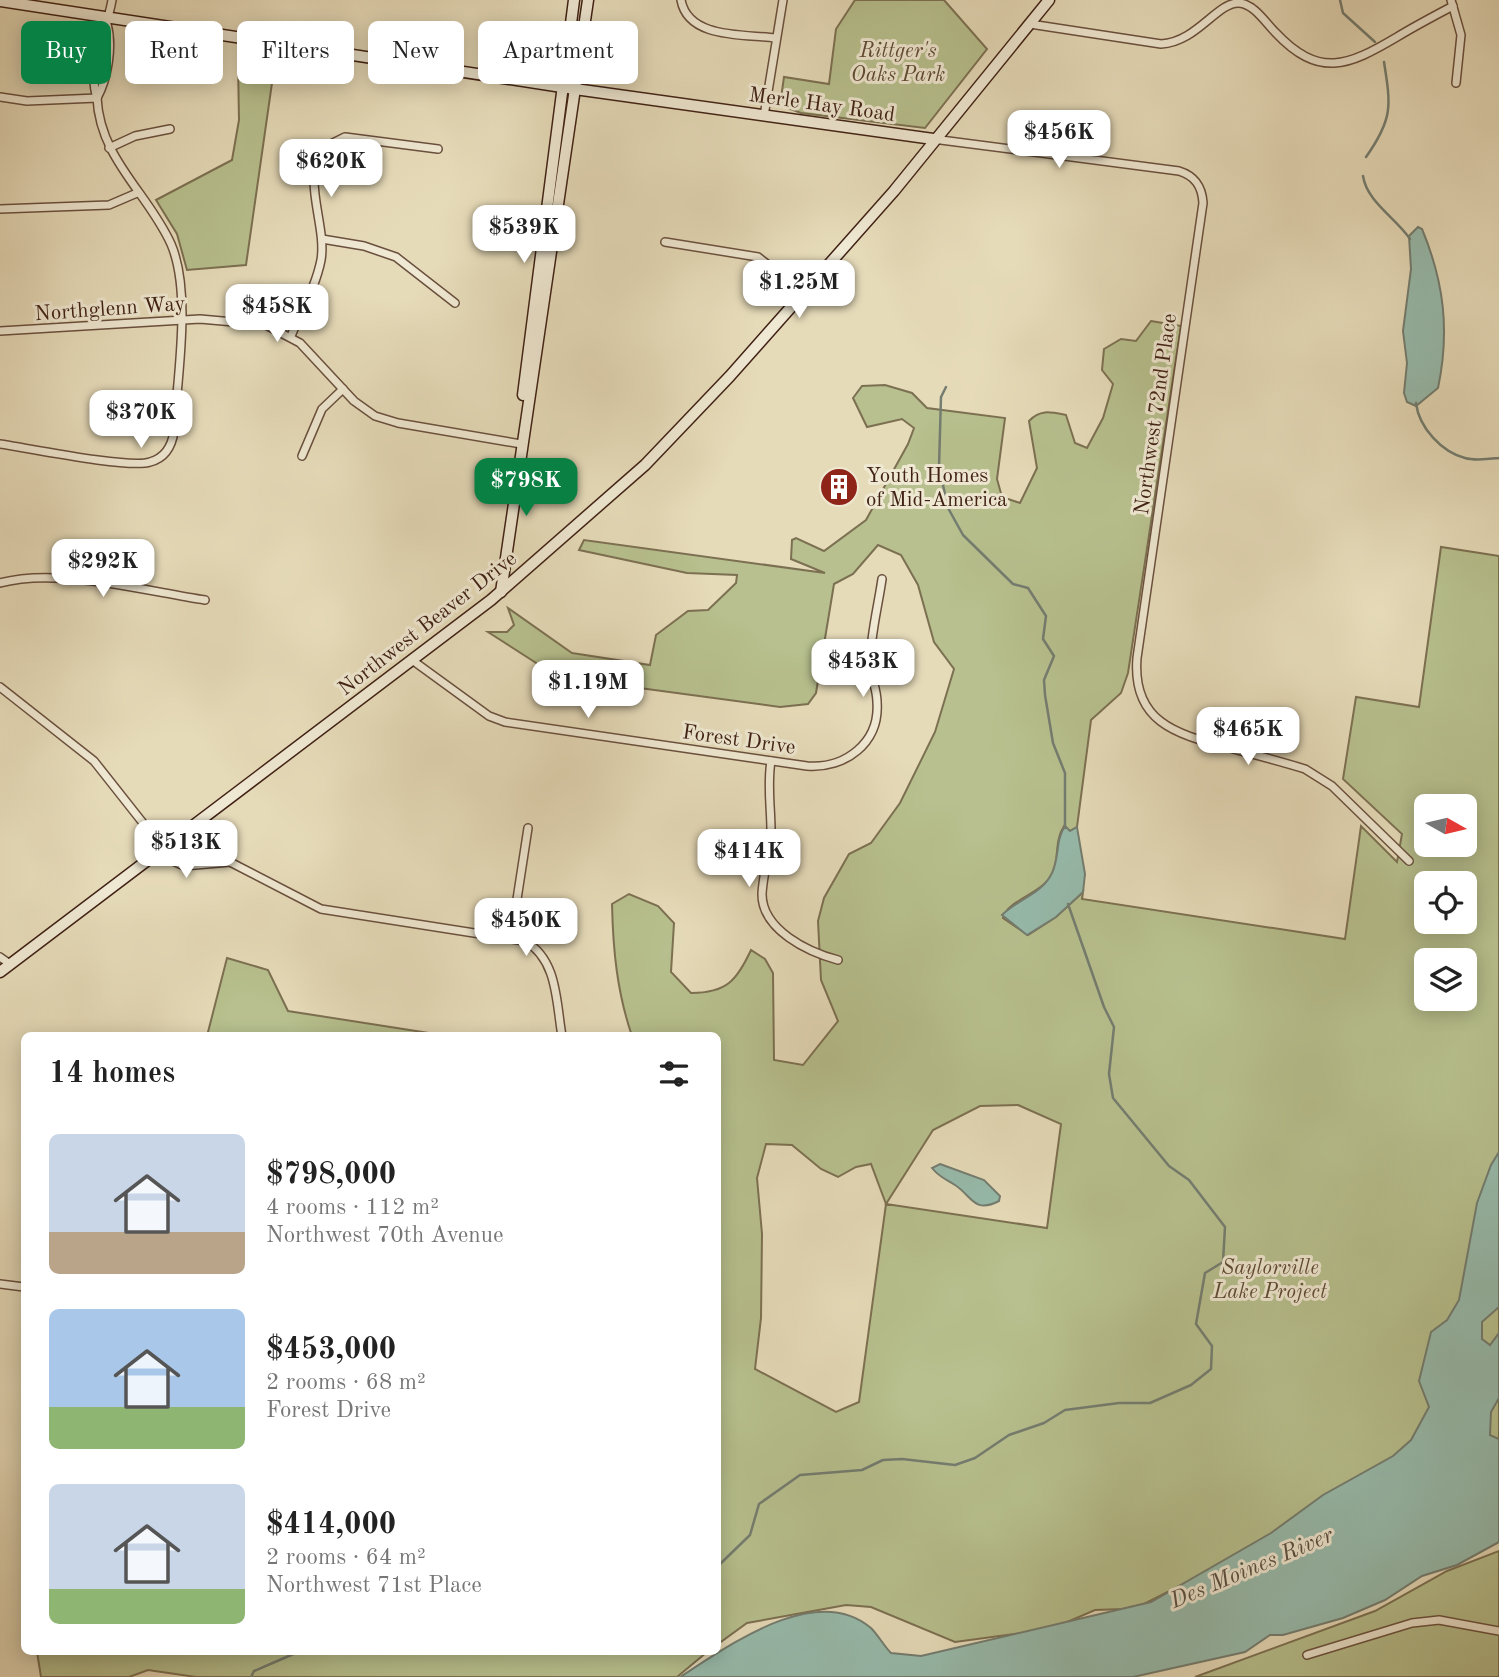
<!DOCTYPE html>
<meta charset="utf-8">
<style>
body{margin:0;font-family:"Old Standard TT",serif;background:#f2f2f2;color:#222;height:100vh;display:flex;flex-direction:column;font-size:26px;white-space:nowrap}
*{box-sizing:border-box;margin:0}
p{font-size:23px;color:#767676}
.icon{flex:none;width:38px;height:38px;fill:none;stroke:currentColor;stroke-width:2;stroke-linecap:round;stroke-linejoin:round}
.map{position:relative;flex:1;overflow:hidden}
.side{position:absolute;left:21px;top:1032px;width:700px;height:623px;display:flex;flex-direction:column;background:#fff;border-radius:10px;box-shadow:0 4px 18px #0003}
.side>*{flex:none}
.guide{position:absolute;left:21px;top:21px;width:700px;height:63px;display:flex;gap:14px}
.needle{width:46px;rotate:98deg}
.controls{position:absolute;left:1414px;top:794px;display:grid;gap:14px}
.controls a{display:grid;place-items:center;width:63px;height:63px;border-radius:10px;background:#fff;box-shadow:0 4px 18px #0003;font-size:35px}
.price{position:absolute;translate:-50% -60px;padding:0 16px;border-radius:14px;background:#fff;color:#222;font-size:23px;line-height:46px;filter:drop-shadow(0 2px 4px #0008)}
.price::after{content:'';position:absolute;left:50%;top:42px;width:21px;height:16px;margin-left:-10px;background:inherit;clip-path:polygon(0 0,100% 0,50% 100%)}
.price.selected{background:#0b8043;color:#fff}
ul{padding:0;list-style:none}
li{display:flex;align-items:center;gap:21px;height:175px;padding:0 28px}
li span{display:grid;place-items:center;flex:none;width:196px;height:140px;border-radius:10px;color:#555}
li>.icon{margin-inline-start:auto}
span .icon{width:84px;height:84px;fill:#fffc;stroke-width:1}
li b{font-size:30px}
h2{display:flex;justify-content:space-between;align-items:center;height:84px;padding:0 28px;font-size:30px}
.chip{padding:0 24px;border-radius:10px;background:#fff;box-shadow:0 4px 18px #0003;font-size:24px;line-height:63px}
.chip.selected{background:#0b8043;color:#fff}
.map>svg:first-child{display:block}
</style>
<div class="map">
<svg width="1499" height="1677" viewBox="0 0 1499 1677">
<rect width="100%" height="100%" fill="#e6dbb9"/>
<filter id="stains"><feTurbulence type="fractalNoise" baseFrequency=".00286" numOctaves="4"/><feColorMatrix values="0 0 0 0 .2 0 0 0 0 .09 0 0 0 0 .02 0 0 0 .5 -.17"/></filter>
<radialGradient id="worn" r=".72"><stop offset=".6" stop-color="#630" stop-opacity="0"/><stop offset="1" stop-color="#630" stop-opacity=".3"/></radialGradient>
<!-- green -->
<g fill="#b7c08e" stroke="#7c7052" stroke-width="2" fill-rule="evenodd">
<polygon points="855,0 944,0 987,49 925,128 801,113 780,105 784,77 829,84 836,29"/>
<polygon points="238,63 274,69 246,265 187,270 177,234 156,200 232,160 239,120"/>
<path d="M 1151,321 L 1181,326 L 1128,673 L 1121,693 L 1091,720 L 1077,827 L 1070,831 L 1064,826 C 1053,843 1061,862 1049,879 C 1038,894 1006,902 1003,918 L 1028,935 L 1056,917 L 1083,892 L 1082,899 L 1345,939 L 1361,826 L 1397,862 L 1402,834 L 1343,779 L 1356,697 L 1419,707 L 1441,547 L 1499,556 L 1499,1445 L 1223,1564 L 1144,1604 L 1124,1609 L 1095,1610 L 1051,1629 L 955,1642 L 871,1607 L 846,1605 L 747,1623 L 718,1644 L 718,1036 L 632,1036 C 617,992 613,950 612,904 L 629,894 L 658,906 L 674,923 L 671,972 L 691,993 C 727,993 737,980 751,950 L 765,959 L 773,973 L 774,1060 L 803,1065 L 838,1021 L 821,980 L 818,921 L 824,898 L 849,854 L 871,843 L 900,803 L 935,732 L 954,669 L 934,642 L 918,585 L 901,555 L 878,545 L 853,574 L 834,584 L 816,693 L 808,704 L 780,707 L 558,677 L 488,632 L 507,632 L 514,625 L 508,608 L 572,653 L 650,665 L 656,635 L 688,611 L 708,610 L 736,583 L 737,575 L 687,573 L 579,550 L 584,540 L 825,573 L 791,559 L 792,540 L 796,538 L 824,551 L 866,520 L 908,444 L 914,428 L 902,419 L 867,427 L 853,398 L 862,386 L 885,385 L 912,393 L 927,408 L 1005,418 L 997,479 L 1002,497 L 1020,503 L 1037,468 L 1029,421 C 1040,409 1051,412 1066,415 L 1075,443 L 1087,448 L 1103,418 L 1113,384 L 1102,370 L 1104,349 L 1121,339 L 1136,341 ZM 1426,807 L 1465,807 L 1465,845 L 1426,845 ZM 1426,884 L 1465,884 L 1465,922 L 1426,922 ZM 1426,961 L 1465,961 L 1465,999 L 1426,999 ZM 1018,1105 L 1061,1124 L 1047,1228 L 886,1204 L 933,1130 L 980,1106 ZM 766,1144 L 792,1145 L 821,1169 L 838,1177 L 856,1167 L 871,1164 L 886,1204 L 859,1402 L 836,1412 L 755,1369 L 761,1318 L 762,1234 L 757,1178 Z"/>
<polygon points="227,958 268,970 288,1011 448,1036 207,1036"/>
<polygon points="1499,1551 1499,1677 1195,1677 1375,1611 1447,1571"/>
<polygon points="37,1652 707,1652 677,1677 196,1677 148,1670 129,1677 41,1677"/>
</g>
<!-- water -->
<g fill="#97bbac" stroke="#747d70" stroke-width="2">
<path d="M 1418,227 L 1422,229 C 1444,282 1450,331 1438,388 L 1416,406 L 1407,402 L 1404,393 L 1407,363 L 1403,331 L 1411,269 L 1409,236 Z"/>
<path d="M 1065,826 L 1070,831 L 1077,827 L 1085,874 L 1083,892 L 1056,917 L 1027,935 L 1002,915 C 1018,899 1042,894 1052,873 C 1060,856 1055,841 1065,826 Z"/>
<path d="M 1499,1152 L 1499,1307 L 1482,1322 L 1482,1339 L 1490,1345 L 1499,1333 L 1499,1398 L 1491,1412 L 1490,1435 L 1499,1439 L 1499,1542 L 1457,1565 L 1422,1576 L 1385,1600 L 1343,1618 L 1283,1635 L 1270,1635 L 1245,1652 L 1133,1677 L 680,1677 C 727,1647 816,1581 871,1628 C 878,1635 884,1646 891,1653 L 921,1656 L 1151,1602 L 1271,1533 L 1323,1495 L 1393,1456 L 1411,1440 L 1429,1407 L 1419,1381 L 1431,1332 L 1447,1320 L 1459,1300 L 1477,1203 L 1491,1165 Z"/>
<path d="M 940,1164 L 984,1180 L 1000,1196 L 999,1201 C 974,1214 972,1196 955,1185 C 946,1179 940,1178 932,1168 Z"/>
</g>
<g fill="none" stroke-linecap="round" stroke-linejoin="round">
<!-- stream -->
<g stroke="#747d70" stroke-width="2.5">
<polyline points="1340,0 1343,13 1375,42"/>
<path d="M 1366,157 C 1393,119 1391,106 1384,62"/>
<path d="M 1363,176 C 1367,202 1396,218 1410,239"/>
<polyline points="946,387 941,397 939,467 948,508 963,535 1013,584 1028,588 1046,616 1043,639 1054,656 1044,680 1045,695 1053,743 1065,773 1065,828"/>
<path d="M 1416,403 C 1419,428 1442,452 1465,458 C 1475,461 1489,459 1499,458"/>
<polyline points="718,1566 750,1535 759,1504 800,1475 862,1470 883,1460 902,1459 955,1465 975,1458 1009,1435 1044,1423 1065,1410 1119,1403 1150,1403 1191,1385 1211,1369 1212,1346 1196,1324 1205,1273 1223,1262 1225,1227 1189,1180 1169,1166 1113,1098 1109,1074 1114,1027 1104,1007 1068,904"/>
<polyline points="251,1677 254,1671 298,1652"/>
</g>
<defs>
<g id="minor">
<path d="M 681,0 C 688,39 744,34 775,38"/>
<polyline points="1451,0 1461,35 1456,83"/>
<path d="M 107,24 C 113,46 108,78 97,98 C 86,65 107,32 112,0"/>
<path d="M 1030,24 L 1161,44 C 1197,42 1217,2 1239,3 C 1254,4 1265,22 1275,32 C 1319,79 1348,66 1397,37 C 1415,26 1434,16 1453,6"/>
<path d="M 0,97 L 27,101 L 97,98 C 100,159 148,193 171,244 C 192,293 177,378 174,431 C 172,446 165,458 150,462 C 130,469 27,448 0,444"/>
<polyline points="764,116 783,0"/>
<path d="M 933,139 L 1179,171 C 1195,176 1202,186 1203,203 L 1137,658 C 1132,721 1175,734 1226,747 C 1252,754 1279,761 1305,769 L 1332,786 L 1409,861"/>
<polyline points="109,148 135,136 170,129"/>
<polyline points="0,209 109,205 137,193"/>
<polyline points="322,239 364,246 396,257 455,303"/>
<polyline points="665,242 758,257 803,292"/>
<polyline points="0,331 200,319 266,325 300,343 354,401 375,416 398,423 521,444"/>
<path d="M 291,336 C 301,312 316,286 321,260 C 327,225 301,179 323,148 L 345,137 L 438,149"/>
<polyline points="302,456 322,409 343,389"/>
<path d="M 0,583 C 57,567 145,591 205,600"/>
<path d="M 412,660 L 489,716 L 505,722 L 807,766 C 845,769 880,743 877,702 C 877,689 871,678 870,665 C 870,637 878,607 882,579"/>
<path d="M 0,687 L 94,761 L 173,861 L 184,866 L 230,862 L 321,909 L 525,941 C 558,960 556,1002 562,1036"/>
<path d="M 771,761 C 767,785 771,807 771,831 C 770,852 763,873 762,894 C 762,930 808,952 838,960"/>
<polyline points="511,938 528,828"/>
<polyline points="0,957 10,964"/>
<polyline points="0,1284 24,1287"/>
<polyline points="1307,1655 1412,1623 1439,1620 1499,1631"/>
</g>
<g id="secondary">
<polyline points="0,1 575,89 933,139"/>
<polyline points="523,395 574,0"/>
<polyline points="501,592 588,0"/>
<polyline points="0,972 491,600 645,465 730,376 894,191 1049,0"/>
</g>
</defs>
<!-- minor casing -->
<use href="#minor" stroke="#6a503e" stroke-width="10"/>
<!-- secondary casing -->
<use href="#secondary" stroke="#402115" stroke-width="13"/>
<!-- minor -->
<use href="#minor" stroke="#efe8d2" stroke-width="7"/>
<!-- secondary -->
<use href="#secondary" stroke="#efe8d2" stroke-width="10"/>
</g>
<!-- icons -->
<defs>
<symbol id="building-disc" viewBox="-11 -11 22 22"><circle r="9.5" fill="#8f2418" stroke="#efe8d2"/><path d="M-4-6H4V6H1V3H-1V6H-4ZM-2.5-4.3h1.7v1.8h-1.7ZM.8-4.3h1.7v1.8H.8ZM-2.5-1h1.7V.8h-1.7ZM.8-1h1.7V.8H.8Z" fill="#fff"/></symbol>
</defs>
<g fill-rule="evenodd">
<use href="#building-disc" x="817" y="465" width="44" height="44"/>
</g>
<g text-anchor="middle" stroke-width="6" stroke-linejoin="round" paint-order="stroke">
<!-- park labels -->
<g font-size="21" font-style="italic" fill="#5e4933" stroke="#efe8d2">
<text x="898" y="57">Rittger's<tspan x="898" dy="24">Oaks Park</tspan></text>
<text x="1270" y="1274">Saylorville<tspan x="1270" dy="24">Lake Project</tspan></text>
</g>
<!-- street labels -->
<g font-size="21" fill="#402115" stroke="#efe8d2">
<text transform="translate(822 104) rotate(8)" y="7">Merle Hay Road</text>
<text transform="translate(110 308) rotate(-4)" y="7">Northglenn Way</text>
<text transform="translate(1155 414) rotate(-82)" y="7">Northwest 72nd Place</text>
<text transform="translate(427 623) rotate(-38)" y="7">Northwest Beaver Drive</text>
<text transform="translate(739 739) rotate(8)" y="7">Forest Drive</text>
</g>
<!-- poi labels -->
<g font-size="21" fill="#402115" stroke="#efe8d2" text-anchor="start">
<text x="866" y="482">Youth Homes<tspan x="866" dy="24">of Mid-America</tspan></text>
</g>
<!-- water labels -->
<g font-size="23" font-style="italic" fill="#5a4f42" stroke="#efe8d2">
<text transform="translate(1251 1567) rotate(-23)" y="8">Des Moines River</text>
</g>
</g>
<rect width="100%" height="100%" filter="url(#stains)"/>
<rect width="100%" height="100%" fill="url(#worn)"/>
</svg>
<div class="controls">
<a><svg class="needle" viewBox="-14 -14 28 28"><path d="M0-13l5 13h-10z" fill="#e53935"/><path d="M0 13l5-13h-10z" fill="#767676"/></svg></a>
<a><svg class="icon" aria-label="locate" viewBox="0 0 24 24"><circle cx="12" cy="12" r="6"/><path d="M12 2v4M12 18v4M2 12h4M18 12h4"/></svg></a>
<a><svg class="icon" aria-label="layers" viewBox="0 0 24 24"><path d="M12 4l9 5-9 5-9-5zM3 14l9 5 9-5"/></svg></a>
</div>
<b class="price" style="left:1059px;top:170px">$456K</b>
<b class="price" style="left:331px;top:199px">$620K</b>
<b class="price" style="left:524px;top:265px">$539K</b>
<b class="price" style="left:799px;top:320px">$1.25M</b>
<b class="price" style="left:277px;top:344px">$458K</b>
<b class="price" style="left:141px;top:450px">$370K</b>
<b class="price selected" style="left:526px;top:518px">$798K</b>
<b class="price" style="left:103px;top:599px">$292K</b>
<b class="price" style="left:863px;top:699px">$453K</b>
<b class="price" style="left:588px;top:720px">$1.19M</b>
<b class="price" style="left:1248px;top:767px">$465K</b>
<b class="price" style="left:186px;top:880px">$513K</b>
<b class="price" style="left:749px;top:889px">$414K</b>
<b class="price" style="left:526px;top:958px">$450K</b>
<div class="guide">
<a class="chip selected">Buy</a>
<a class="chip">Rent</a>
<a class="chip">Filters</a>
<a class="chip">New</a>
<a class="chip">Apartment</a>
</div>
<section class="side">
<h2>14 homes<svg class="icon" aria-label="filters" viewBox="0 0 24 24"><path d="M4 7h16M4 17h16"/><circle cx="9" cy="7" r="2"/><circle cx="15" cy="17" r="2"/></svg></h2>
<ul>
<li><span style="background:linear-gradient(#c9d6e8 70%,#b9a48a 0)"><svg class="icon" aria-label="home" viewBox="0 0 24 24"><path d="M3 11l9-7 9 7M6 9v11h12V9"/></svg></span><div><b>$798,000</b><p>4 rooms · 112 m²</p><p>Northwest 70th Avenue</p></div></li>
<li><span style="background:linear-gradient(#a9c7e8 70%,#8fb573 0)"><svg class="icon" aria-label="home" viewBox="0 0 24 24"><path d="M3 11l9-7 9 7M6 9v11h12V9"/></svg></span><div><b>$453,000</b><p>2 rooms · 68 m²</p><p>Forest Drive</p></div></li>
<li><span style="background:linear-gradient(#c9d6e8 75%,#8fb573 0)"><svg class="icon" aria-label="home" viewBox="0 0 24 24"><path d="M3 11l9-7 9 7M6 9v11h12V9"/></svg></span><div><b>$414,000</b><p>2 rooms · 64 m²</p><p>Northwest 71st Place</p></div></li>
</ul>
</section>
</div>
